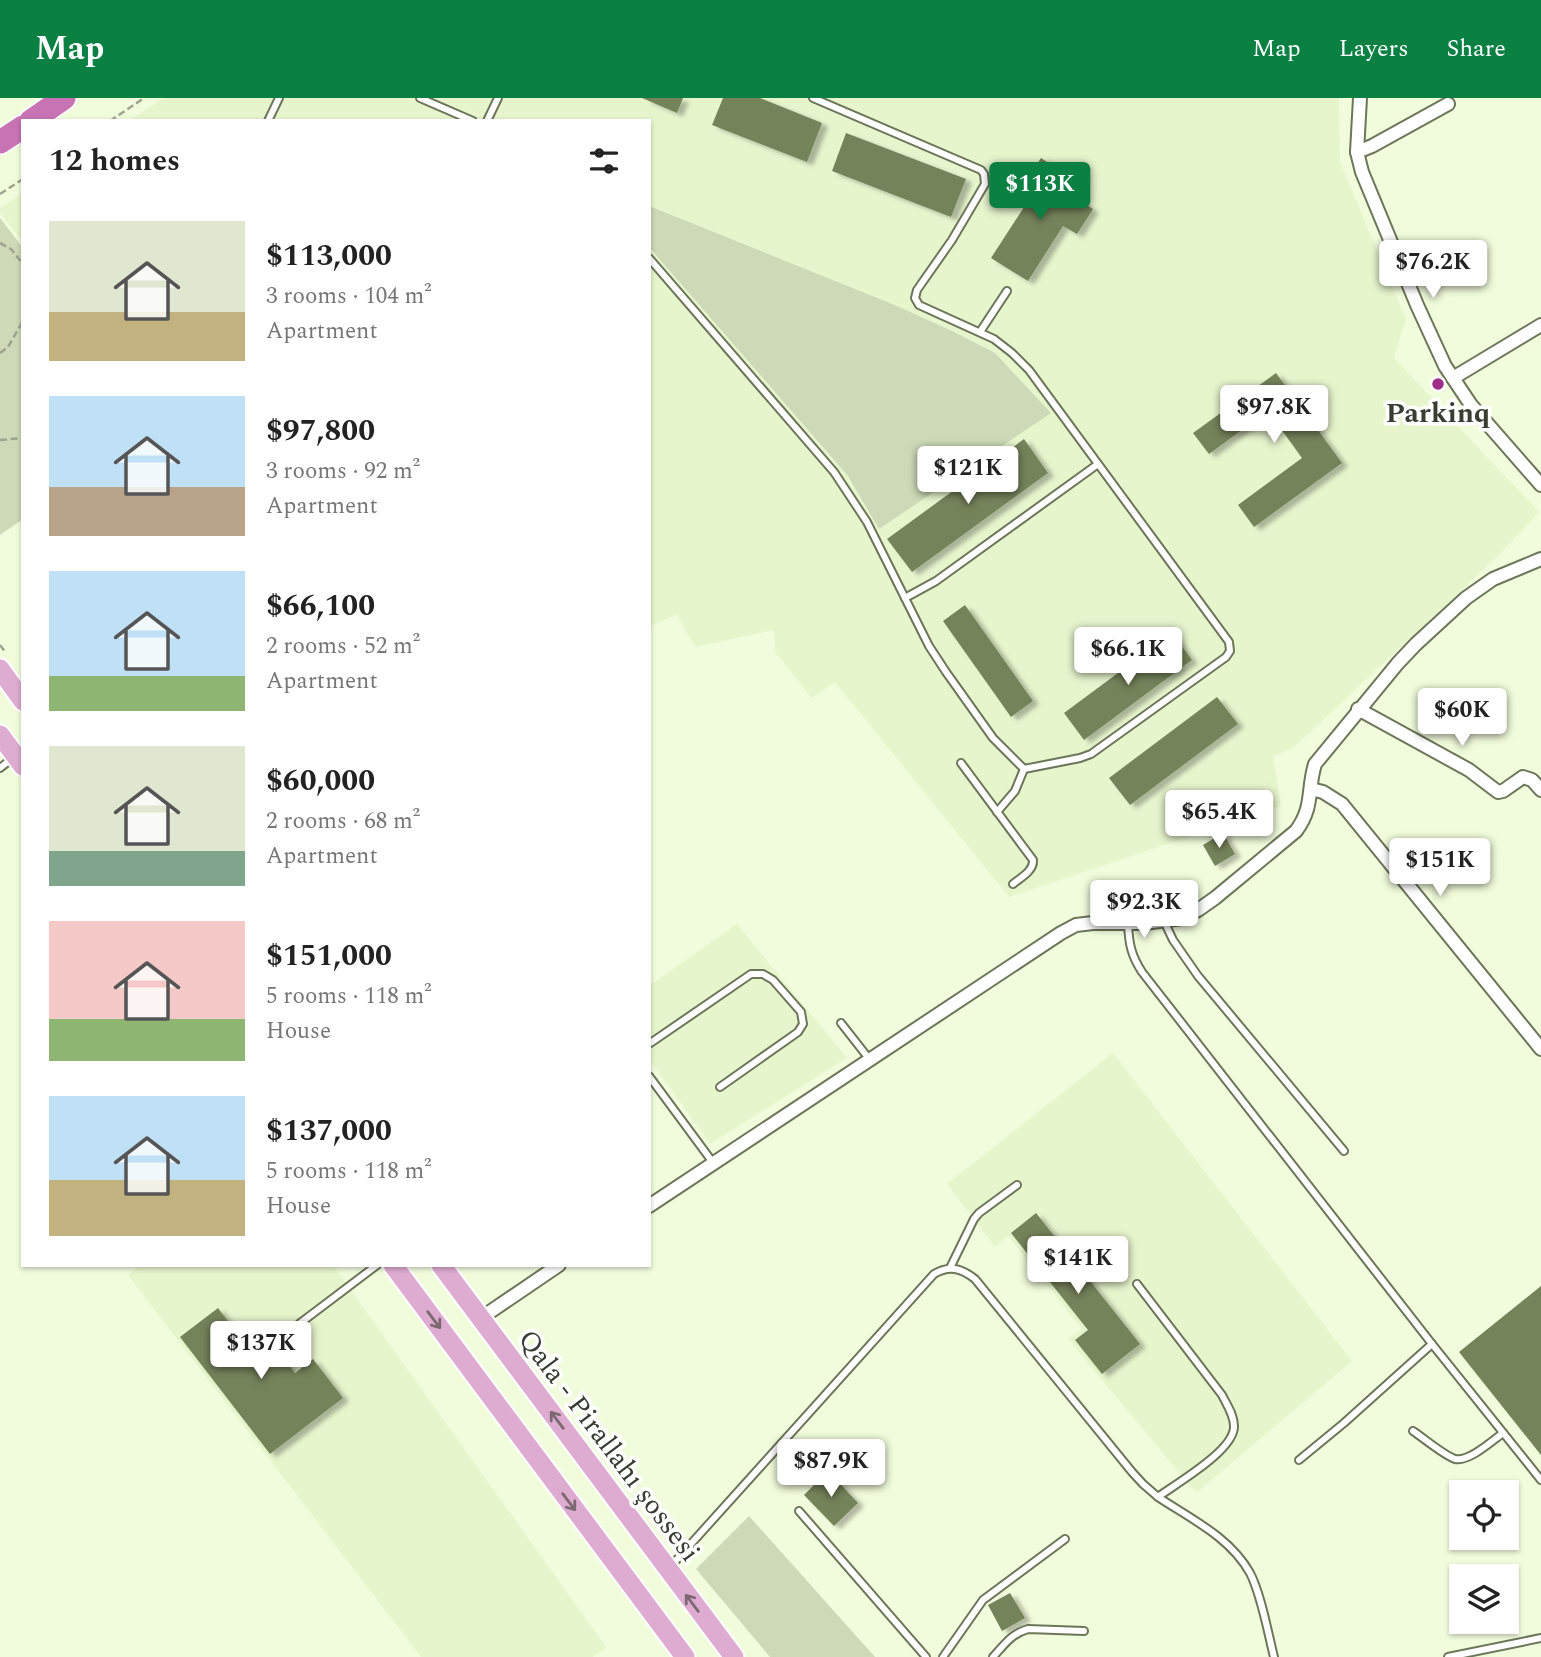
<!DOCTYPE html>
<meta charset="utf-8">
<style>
body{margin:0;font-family:Spectral,serif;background:#f2f2f2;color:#222;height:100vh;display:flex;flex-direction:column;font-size:26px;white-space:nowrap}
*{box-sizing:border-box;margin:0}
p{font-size:23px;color:#767676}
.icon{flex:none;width:38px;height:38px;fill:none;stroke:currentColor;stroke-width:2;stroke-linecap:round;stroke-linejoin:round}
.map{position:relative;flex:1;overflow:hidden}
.side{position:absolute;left:21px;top:21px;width:630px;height:1148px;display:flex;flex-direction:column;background:#fff;border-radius:0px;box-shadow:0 2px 5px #0004}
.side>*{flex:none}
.buttons{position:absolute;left:1449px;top:1382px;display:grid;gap:14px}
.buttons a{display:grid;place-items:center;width:70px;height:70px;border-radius:0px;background:#fff;box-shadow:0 2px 5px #0004;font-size:35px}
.price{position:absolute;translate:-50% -60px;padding:0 16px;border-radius:7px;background:#fff;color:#222;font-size:23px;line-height:46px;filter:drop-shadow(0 2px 4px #0008)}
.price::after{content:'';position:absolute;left:50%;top:42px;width:21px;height:16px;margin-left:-10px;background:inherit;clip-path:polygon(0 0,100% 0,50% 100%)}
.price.selected{background:#0b8043;color:#fff}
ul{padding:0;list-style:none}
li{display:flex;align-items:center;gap:21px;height:175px;padding:0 28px}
li span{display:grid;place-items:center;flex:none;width:196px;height:140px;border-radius:0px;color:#555}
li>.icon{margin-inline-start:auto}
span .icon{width:84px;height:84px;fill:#fffc;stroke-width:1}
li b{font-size:30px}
h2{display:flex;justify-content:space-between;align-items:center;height:84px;padding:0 28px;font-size:30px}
header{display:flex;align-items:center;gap:42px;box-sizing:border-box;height:98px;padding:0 35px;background:#0b8043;color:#fff}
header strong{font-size:33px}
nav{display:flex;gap:38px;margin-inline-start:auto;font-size:24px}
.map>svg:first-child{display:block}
</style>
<header>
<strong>Map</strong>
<nav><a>Map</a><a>Layers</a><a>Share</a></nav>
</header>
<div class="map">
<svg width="1541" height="1559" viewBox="0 0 1541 1559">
<defs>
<filter id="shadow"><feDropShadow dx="6" dy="3.5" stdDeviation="2" flood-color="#0004"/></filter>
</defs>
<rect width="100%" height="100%" fill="#f1fcdc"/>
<!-- built -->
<g fill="#e7f5cd">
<polygon points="163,0 1339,0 1340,64 1406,221 1394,260 1539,414 1500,456 1293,650 1273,658 1281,708 1009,799 835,584 812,600 775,554 774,532 695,549 677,517 649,528 649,23 129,23"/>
<polygon points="23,95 23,144 0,115 0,110"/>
<polygon points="737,826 847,960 710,1046 649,961 649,888"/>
<polygon points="1113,955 1352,1263 1196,1395 1068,1241 1082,1231 1008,1138 995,1149 947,1086"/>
<polygon points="140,1167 333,1167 606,1549 593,1559 421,1559 128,1177"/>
</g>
<!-- green -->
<g fill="#cdd9b7">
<polygon points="649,108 897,208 954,234 995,255 1051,315 879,431 848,378 649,149"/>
<polygon points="0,120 23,150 23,421 0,437"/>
<polygon points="749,1418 875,1559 770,1559 696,1471"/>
</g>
<!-- building -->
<g fill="#75835a" filter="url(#shadow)">
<polygon points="642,0 683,0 677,15"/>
<polygon points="723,0 760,0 822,25 807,64 712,27"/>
<polygon points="846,35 966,81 951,119 832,73"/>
<polygon points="1041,60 1058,71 1050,84 1093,111 1077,136 1063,128 1028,183 991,160 1028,103 1018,96"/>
<polygon points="1276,275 1342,365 1254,429 1238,407 1302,360 1268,313 1209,356 1193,335"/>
<polygon points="1024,341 1048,375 912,474 887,441"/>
<polygon points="965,507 1033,603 1011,619 943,523"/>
<polygon points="1172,535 1192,562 1084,642 1064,615"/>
<polygon points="1217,599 1238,626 1130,707 1109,680"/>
<polygon points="1223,735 1235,756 1215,768 1203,747"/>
<polygon points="1036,1115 1140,1246 1102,1276 1075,1242 1088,1232 1011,1135"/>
<polygon points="1541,1188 1541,1357 1459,1254"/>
<polygon points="218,1210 243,1243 260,1230 295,1275 313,1261 343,1300 270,1356 180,1239"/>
<polygon points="828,1373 858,1405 834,1428 804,1397"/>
<polygon points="1010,1495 1025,1520 1002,1533 988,1507"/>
</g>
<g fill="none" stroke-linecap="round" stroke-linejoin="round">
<defs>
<g id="lane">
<polyline points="420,0 473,23"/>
<polyline points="268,23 279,0"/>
<polyline points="487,23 498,0"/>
<polyline points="649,160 834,374 867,424 929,548 946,574 993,640 1024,671 1080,660 1091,656 1226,559 1230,553 1229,544 1029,272 1012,255 994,241 919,207 915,200 917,192 952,142 985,86 984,76 981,72 813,0"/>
<polyline points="980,234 1007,193"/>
<polyline points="905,500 936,483 1098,366"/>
<path d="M 961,665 L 1033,762 C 1034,773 1020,780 1013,786"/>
<polyline points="0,670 14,659"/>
<polyline points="997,714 1015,693 1024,671"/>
<polyline points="1164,823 1173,842 1198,878 1344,1053"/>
<path d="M 1128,826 C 1129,846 1131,857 1142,874 L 1432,1246 L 1541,1382"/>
<polyline points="841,925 870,962"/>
<polyline points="649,946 751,876 763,876 773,882 801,914 803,926 798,934 720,989"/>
<polyline points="649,978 714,1066"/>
<polyline points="950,1170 974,1121 979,1115 1017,1087"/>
<polyline points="299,1226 377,1167"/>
<path d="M 1413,1333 C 1422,1339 1445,1358 1455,1361 C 1469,1364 1492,1343 1503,1335"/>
<polyline points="1299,1362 1344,1325 1432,1246"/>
<path d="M 1158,1399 C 1191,1421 1230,1439 1250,1475 C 1261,1496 1268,1535 1274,1559"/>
<polyline points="799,1413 926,1559"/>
<path d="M 671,1468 L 934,1176 C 949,1167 961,1170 975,1181 L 1132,1374 L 1143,1386 L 1158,1399 C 1177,1385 1235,1352 1234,1328 C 1234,1317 1227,1307 1222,1297 L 1137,1186"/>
<polyline points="943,1559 983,1502 1065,1441"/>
<path d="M 993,1559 C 1005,1546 1011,1536 1028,1531 L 1084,1533"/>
<polyline points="1448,1559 1541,1540"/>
</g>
<g id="street">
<polyline points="1360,0 1357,54 1362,74 1417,207 1445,268 1471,307 1541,387"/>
<polyline points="1357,54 1372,48 1448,6"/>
<polyline points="1453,280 1541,227"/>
<polyline points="1358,611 1469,672 1498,694 1503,693 1523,679 1532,682 1541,692"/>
<polyline points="1311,691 1323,694 1342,706 1541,951"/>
<path d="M 649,1108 L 1061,835 L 1076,827 L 1093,825 L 1144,825 L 1182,820 L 1198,812 L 1215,800 L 1296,733 C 1314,709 1307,692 1315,666 L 1398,565 L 1416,546 L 1466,500 L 1493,481 L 1541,461"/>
<polyline points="481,1220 559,1167"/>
</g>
<g id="primary">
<polyline points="0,571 23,603"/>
<polyline points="0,637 23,668"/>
<polyline points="393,1167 685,1559"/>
<polyline points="441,1167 734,1559"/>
</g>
<g id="highway">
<polyline points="31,23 64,0"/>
<polyline points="0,44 23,29"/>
</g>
</defs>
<!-- lane casing -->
<use href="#lane" stroke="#6c7659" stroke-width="10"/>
<!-- street casing -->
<use href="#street" stroke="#6c7659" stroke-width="16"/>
<!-- primary casing -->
<use href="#primary" stroke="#fff" stroke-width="23"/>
<!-- highway casing -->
<use href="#highway" stroke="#fff" stroke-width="26"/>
<!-- path -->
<g stroke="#9ca48d" stroke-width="2.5" stroke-dasharray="7 3.5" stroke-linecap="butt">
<polyline points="110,23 144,0"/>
<polyline points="0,96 23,81"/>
<polyline points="0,145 11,151 23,166"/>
<polyline points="0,255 8,249 23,223"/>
<polyline points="0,342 23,340"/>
<polyline points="0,547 6,555"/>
</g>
<!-- lane -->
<use href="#lane" stroke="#fff" stroke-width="6"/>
<!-- street -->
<use href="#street" stroke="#fff" stroke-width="12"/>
<!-- primary -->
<use href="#primary" stroke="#deabd1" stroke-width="19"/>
<!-- highway -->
<use href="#highway" stroke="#c873b3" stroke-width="23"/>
</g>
<!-- one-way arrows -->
<defs><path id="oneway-shaft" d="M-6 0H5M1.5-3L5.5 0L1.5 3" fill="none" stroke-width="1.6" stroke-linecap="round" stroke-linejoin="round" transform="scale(1.75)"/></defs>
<g stroke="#7b6971">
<use href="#oneway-shaft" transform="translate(434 1222) rotate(53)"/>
<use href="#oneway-shaft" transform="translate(557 1322) rotate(-127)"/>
<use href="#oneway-shaft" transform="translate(569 1404) rotate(53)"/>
<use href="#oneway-shaft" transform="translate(692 1505) rotate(-127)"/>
</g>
<!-- markers -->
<circle fill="#9f2d89" stroke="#fff" stroke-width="2.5" cx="1438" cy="286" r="7"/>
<g text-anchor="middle" stroke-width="7" stroke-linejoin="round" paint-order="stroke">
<!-- poi labels -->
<g font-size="28" font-weight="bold" fill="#393d31" stroke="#fff">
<text x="1438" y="324">Parkinq</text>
</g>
<!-- street labels -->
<g font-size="28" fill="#393d31" stroke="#fff">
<text transform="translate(610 1347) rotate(53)" y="10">Qala - Pirallahı şossesi</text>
</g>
</g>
</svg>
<div class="buttons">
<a><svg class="icon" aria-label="locate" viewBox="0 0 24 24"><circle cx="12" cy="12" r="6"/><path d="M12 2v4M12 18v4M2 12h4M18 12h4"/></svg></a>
<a><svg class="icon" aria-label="layers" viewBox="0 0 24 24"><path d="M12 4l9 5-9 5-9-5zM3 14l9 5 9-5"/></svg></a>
</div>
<b class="price selected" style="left:1040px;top:124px">$113K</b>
<b class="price" style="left:1433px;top:202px">$76.2K</b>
<b class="price" style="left:1274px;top:347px">$97.8K</b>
<b class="price" style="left:968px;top:408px">$121K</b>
<b class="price" style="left:1128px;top:589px">$66.1K</b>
<b class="price" style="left:1462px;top:650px">$60K</b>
<b class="price" style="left:1219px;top:752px">$65.4K</b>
<b class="price" style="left:1440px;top:800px">$151K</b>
<b class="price" style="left:1144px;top:842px">$92.3K</b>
<b class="price" style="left:1078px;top:1198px">$141K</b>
<b class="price" style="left:261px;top:1283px">$137K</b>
<b class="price" style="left:831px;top:1401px">$87.9K</b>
<section class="side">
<h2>12 homes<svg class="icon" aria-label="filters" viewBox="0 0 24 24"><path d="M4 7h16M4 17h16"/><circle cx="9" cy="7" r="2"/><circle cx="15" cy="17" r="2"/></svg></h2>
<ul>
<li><span style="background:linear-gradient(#dfe7d0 65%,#c2b280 0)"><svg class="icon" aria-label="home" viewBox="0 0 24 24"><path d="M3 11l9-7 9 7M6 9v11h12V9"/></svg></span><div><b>$113,000</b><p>3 rooms · 104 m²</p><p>Apartment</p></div></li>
<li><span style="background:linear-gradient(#bfe0f5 65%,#b9a48a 0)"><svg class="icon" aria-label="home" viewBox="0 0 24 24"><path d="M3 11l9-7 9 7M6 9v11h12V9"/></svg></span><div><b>$97,800</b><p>3 rooms · 92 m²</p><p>Apartment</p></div></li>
<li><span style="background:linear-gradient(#bfe0f5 75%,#8fb573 0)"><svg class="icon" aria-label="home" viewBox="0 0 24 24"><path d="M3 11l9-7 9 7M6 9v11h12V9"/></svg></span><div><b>$66,100</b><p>2 rooms · 52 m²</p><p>Apartment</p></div></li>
<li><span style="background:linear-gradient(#dfe7d0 75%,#7fa58c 0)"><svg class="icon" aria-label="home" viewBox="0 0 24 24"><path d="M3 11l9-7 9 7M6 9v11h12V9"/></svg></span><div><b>$60,000</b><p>2 rooms · 68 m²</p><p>Apartment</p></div></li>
<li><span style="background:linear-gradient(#f6c9c9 70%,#8fb573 0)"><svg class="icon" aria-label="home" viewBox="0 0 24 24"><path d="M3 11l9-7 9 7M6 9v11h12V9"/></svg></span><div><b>$151,000</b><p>5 rooms · 118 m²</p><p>House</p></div></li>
<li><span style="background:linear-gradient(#bfe0f5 60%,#c2b280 0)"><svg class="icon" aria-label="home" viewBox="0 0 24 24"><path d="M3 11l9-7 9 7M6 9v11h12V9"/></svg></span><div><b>$137,000</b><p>5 rooms · 118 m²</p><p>House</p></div></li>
</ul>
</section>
</div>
